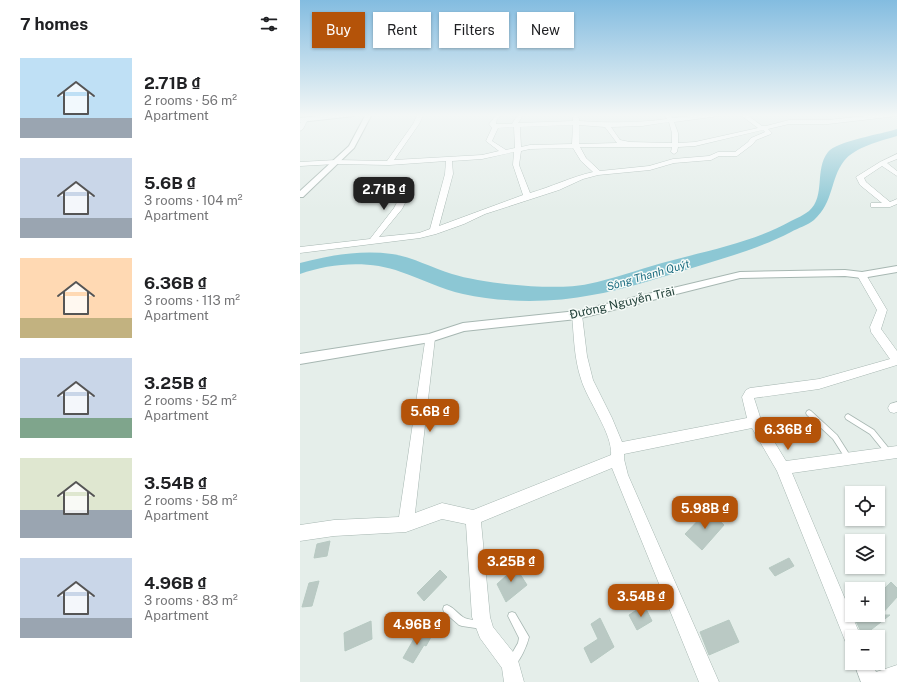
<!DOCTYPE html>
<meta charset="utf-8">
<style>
body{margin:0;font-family:"Public Sans",sans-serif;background:#f2f2f2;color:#202124;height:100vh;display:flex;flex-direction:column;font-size:15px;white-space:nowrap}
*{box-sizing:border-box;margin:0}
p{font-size:13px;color:#757577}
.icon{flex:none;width:22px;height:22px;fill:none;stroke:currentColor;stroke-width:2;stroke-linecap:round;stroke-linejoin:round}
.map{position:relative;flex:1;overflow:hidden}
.drawer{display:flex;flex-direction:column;background:#fff;width:300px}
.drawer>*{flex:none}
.banner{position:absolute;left:12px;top:12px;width:380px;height:36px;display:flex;gap:8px}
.tools{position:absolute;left:545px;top:486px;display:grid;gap:8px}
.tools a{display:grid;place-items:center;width:40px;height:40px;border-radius:0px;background:#fff;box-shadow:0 1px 3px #0004;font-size:20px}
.price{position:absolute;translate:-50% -34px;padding:0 9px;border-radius:8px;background:#b45309;color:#fff;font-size:13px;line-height:26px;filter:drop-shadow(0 1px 2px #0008)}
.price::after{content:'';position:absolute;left:50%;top:24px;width:12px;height:9px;margin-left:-6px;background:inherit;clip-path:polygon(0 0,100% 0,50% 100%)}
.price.on{background:#222;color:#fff}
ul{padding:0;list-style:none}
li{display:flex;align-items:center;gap:12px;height:100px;padding:0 20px}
li span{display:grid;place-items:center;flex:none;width:112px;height:80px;border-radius:0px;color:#555}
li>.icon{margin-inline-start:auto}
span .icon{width:48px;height:48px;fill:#fffc;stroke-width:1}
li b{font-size:17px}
h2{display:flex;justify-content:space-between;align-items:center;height:48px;padding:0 20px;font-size:17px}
.tag{padding:0 14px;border-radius:0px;background:#fff;box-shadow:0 1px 3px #0004;font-size:14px;line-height:36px}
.tag.on{background:#b45309;color:#fff}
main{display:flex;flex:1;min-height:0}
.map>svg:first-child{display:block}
</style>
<main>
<section class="drawer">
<h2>7 homes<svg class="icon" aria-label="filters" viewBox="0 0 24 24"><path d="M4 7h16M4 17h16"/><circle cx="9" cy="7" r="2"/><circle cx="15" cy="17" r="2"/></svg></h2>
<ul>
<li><span style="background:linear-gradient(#bfe0f5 75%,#9aa5b1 0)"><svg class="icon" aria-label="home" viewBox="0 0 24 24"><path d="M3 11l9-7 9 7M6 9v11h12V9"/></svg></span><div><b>2.71B ₫</b><p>2 rooms · 56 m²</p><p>Apartment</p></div></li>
<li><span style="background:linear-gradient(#c9d6e8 75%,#9aa5b1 0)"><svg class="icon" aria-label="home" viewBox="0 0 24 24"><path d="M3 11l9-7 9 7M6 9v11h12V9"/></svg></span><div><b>5.6B ₫</b><p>3 rooms · 104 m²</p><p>Apartment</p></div></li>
<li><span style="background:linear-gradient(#ffd9b3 75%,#c2b280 0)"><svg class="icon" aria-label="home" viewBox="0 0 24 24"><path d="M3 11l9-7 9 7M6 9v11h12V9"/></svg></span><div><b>6.36B ₫</b><p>3 rooms · 113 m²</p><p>Apartment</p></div></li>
<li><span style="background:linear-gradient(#c9d6e8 75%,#7fa58c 0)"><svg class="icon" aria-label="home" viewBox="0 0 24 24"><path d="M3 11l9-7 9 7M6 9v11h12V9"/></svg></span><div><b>3.25B ₫</b><p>2 rooms · 52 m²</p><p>Apartment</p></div></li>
<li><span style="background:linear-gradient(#dfe7d0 65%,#9aa5b1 0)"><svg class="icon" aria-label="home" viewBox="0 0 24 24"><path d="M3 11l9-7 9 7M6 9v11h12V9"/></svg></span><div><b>3.54B ₫</b><p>2 rooms · 58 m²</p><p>Apartment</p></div></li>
<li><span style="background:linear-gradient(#c9d6e8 75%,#9aa5b1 0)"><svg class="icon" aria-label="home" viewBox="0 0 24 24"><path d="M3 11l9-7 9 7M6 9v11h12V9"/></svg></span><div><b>4.96B ₫</b><p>3 rooms · 83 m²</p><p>Apartment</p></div></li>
</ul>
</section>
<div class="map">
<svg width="597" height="682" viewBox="0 0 597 682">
<rect width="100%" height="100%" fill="#e5eeea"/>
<!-- water -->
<path fill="#8cc7d4" d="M 597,129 L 597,136 C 580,141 555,147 544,161 C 530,179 534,202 514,220 C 508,225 498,228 491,232 C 454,251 420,259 382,271 C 352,280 322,290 292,295 C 253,303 202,303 163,294 C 141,289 122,279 101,272 C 69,260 31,263 0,274 L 0,263 C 30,255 61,250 92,254 C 113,257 132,268 152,274 C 184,284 256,291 288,284 C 313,279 337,270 362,263 C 405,251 452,243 491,221 C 497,218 504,215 509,211 C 526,196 514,170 528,152 C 537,141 582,134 597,129 Z"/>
<!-- building -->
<g fill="#bac9c4" stroke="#b7c9c2">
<polygon points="408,510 424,525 402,550 385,534"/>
<polygon points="30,541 27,556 14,558 17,544"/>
<polygon points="489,558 494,566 475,576 469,568"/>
<polygon points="213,563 227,585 206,602 197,584 207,575 204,570"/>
<polygon points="140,570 147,577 124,601 117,593"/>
<polygon points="19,581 12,606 2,607 9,583"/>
<polygon points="591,582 597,588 597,597 581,615 590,615 563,636 555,619 560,615 578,615 578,595"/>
<polygon points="344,605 352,621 337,630 329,615"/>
<polygon points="300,618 314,647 291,663 284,648 298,639 291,624"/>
<polygon points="429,620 439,642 409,655 400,632"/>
<polygon points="71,621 72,639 45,651 44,633"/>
<polygon points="119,630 131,637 126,646 124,645 113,663 103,658"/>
</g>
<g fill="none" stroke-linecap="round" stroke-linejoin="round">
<defs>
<g id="service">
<polygon points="509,410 511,411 537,435 551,457 552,459 551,461 549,462 547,461 533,439 507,415 506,413 507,411"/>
<polygon points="548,414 574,430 591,451 592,453 591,455 589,456 587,455 570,434 546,419 545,417 546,415"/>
<path d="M 147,605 C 153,607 157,613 163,617 C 169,621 178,619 185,622 L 186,625 L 185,628 L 182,629 L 162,626 L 159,625 L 144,612 L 143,609 L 144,606 Z"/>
<path d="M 212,612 L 215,613 L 229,637 C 227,645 220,663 212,667 L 209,665 L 207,662 L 218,643 L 219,638 L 208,616 L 209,613 Z"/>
</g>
<g id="minor">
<path d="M 118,114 L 124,114 L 119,124 L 94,160 L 182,155 L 199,151 L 186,141 L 192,128 L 189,124 L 197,114 L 203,114 L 197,119 L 196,124 L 212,124 L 218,114 L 224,114 L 218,123 L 273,121 L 273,118 L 269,114 L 275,114 L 279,118 L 279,121 C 309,123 337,123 367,119 L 363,114 L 369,114 L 372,118 L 407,114 L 422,114 L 419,116 L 374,122 L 378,133 L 378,143 L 395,142 L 458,128 L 439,114 L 446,114 L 462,126 L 466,126 L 489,120 L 528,120 L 583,114 L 597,114 L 597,116 L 528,124 L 489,124 L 468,129 L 472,133 L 471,134 L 456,140 L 453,144 L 437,156 L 419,156 L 411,160 L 374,163 L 350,170 L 298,175 L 283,179 L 259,190 L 185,214 L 164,224 L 136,234 L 120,238 L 0,253 L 0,247 L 70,239 L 94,208 L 104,189 L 108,187 L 112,189 L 102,209 L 79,237 L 119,233 L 130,229 L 145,174 L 146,161 L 89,165 L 36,164 L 0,166 L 0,162 L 36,160 L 87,161 L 113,124 ZM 369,122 L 372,133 L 372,143 L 330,142 L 320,140 L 311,127 L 342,126 ZM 273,125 L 272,144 L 230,145 L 221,147 L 220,127 ZM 279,125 L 305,127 L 317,143 L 279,144 ZM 214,127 L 215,148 L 206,150 L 192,141 L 198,128 ZM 463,130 L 465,132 L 451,138 L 448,142 L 435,152 L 418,152 L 409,156 L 373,159 L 349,166 L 300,171 L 286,158 L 280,147 L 372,147 L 371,152 L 374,154 L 377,152 L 378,147 L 395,146 ZM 273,148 L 281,161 L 293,172 C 271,177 251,187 230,193 L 219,165 L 221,151 L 230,149 ZM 214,152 L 213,165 L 223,195 L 139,226 L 153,174 L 152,161 L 182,159 Z"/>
<polygon points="3,118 8,119 3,129 0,131 0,123"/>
<polygon points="597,154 597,159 587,163 597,171 597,176 582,166 564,178 566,182 590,202 597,199 597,204 590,207 571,207 571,203 582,203 560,185 556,177 580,162"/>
<path d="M 562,272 L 565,273 L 587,310 L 581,329 L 597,351 L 597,365 L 519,389 L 454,398 L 461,420 L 486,461 L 597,446 L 597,458 L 492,473 L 561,637 L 552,637 L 552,646 L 546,643 L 477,471 L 452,428 L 324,454 L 324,459 L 328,475 L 419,682 L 399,682 L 312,468 L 181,522 L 190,617 L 193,627 L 217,657 L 224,682 L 204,682 L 202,668 L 180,638 L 172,617 L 166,524 L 142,519 L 106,532 L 34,536 L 0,541 L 0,525 L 34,520 L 99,517 L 126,335 L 134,335 L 135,338 L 115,513 L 142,503 L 173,510 L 311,455 C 313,434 287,400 281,379 C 274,358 274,336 272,315 L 273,312 L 281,312 L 282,315 L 287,356 L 293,380 L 312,418 L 322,442 L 447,418 L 442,397 L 446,390 L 450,388 L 519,379 L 590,359 L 571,332 L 570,327 L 577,310 L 557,275 Z"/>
<polygon points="597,402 597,412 594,413 590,412 588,408 590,404"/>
<polygon points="554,663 572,663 576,672 597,665 597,682 561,682"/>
</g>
<g id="tertiary">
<polygon points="38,114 57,114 54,116 0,122 0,118"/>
<polygon points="66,114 72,114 54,148 3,197 0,197 0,191 49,146"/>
<polygon points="597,266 597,272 562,278 545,276 440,278 277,319 164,331 130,342 0,364 0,354 129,334 163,323 277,311 440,272 545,270 562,272"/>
</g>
</defs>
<!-- service casing -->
<use href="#service" stroke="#a7b7b2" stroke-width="1.5"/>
<!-- minor casing -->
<use href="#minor" stroke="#a7b7b2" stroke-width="1"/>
<!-- tertiary casing -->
<use href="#tertiary" stroke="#a7b7b2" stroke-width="2"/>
<!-- service -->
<use href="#service" fill="#fff" fill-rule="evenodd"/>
<!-- minor -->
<use href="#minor" fill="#fff" fill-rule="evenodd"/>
<!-- tertiary -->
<use href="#tertiary" fill="#fff" fill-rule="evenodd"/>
</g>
<!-- sky -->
<linearGradient id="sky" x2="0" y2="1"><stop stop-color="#83bce0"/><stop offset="0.55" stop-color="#f3f7f6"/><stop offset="1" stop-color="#f3f7f6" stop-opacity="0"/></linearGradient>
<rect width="597" height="209" fill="url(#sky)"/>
<g text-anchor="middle" stroke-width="3" stroke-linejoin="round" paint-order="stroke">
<!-- far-water labels -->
<g font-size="11" font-style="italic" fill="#1b6c80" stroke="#f6fbf8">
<text transform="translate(348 275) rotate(-16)" y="4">Sông Thanh Quýt</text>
</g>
<!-- street labels -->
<g font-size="12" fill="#23413a" stroke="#f6fbf8">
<text transform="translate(322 303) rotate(-13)" y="4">Đường Nguyễn Trãi</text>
</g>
</g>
</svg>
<div class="tools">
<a><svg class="icon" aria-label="locate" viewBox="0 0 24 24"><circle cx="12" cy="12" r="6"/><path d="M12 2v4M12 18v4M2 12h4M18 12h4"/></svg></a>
<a><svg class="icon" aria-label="layers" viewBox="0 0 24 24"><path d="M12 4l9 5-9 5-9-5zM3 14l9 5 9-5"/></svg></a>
<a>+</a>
<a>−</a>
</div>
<b class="price on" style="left:84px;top:211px">2.71B ₫</b>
<b class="price" style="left:130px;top:433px">5.6B ₫</b>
<b class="price" style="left:488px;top:451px">6.36B ₫</b>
<b class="price" style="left:405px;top:530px">5.98B ₫</b>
<b class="price" style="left:211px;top:583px">3.25B ₫</b>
<b class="price" style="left:341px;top:618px">3.54B ₫</b>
<b class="price" style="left:117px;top:646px">4.96B ₫</b>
<div class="banner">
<a class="tag on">Buy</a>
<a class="tag">Rent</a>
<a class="tag">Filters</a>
<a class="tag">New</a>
</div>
</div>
</main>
